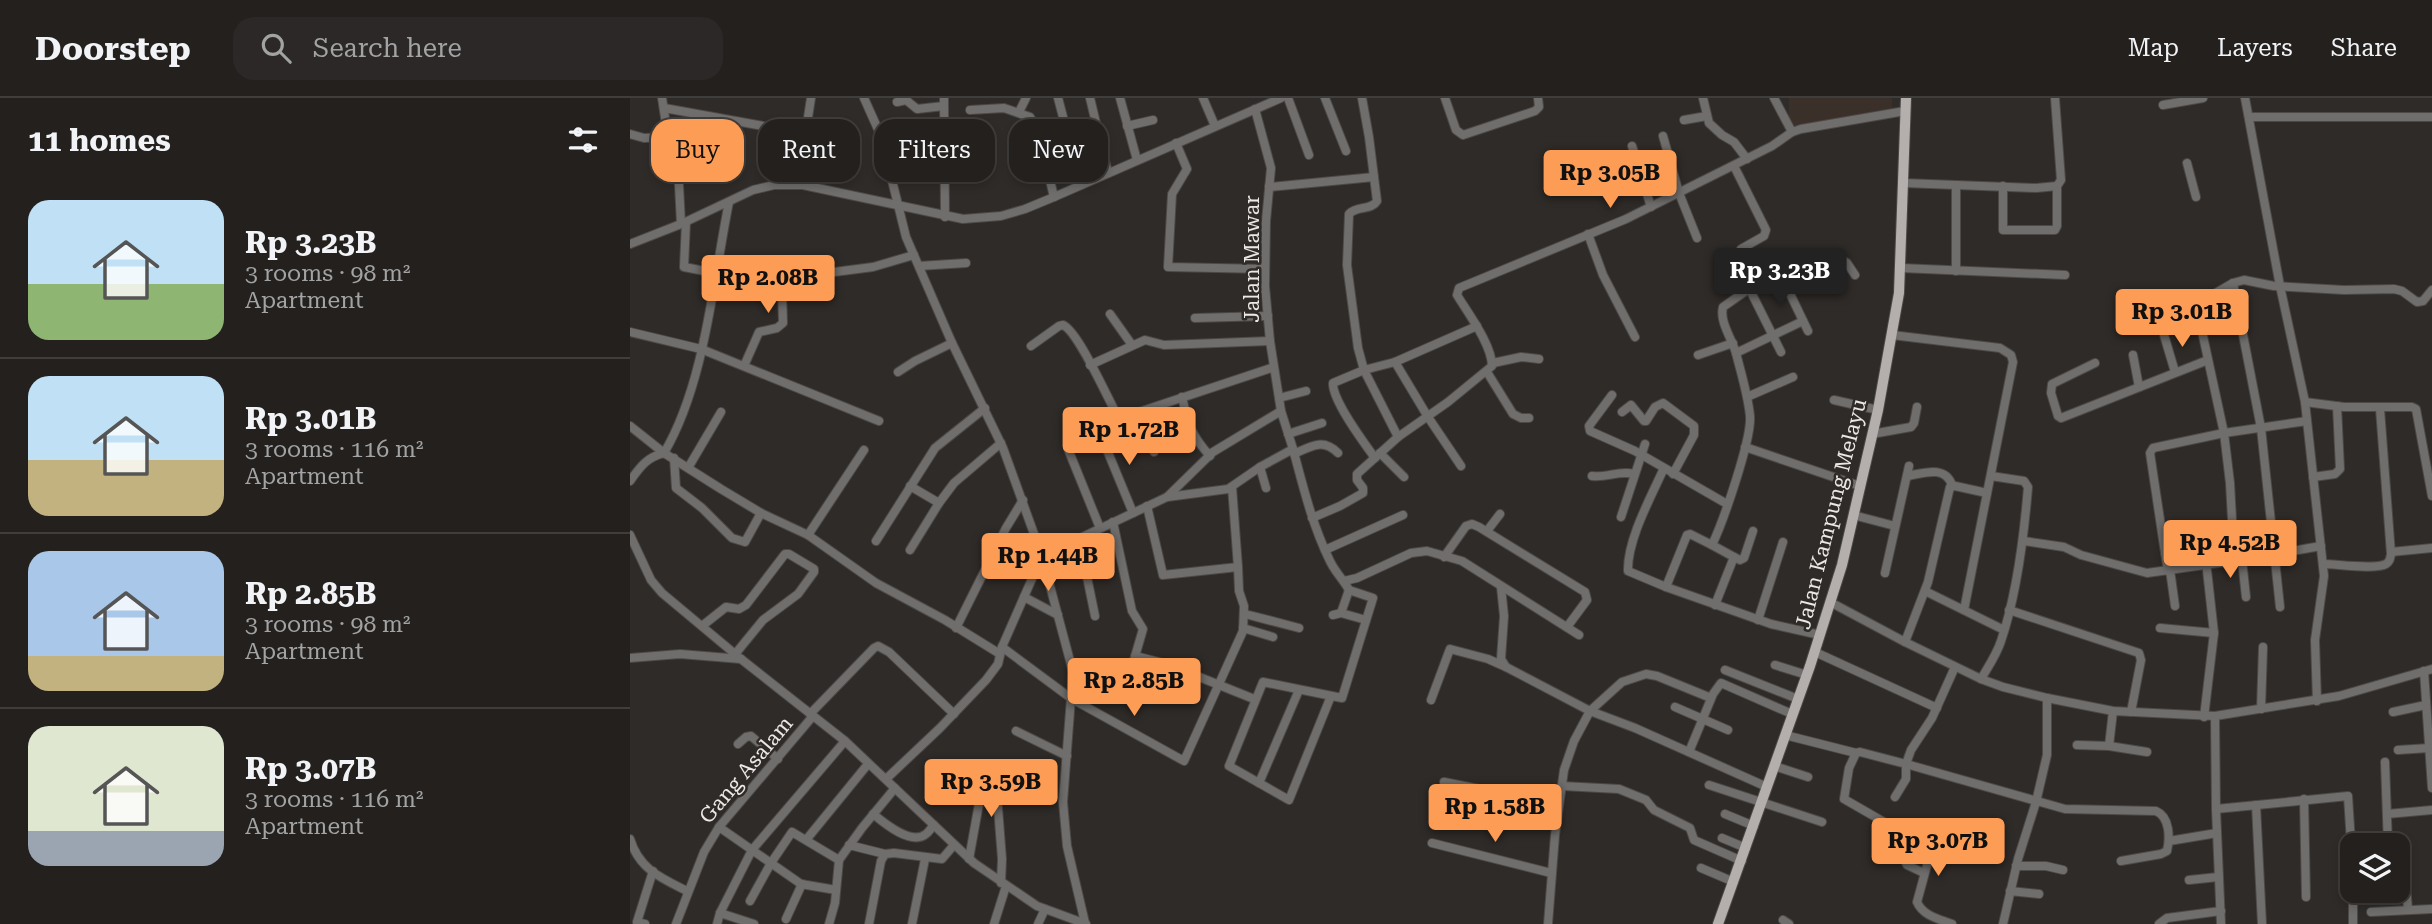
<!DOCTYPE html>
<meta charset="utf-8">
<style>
body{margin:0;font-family:"Roboto Serif",serif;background:#2b2827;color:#f1f3f6;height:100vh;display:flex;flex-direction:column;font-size:26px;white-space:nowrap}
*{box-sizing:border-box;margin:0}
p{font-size:23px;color:#a3a3a4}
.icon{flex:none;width:38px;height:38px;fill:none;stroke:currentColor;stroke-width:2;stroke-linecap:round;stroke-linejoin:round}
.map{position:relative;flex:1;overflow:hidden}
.drawer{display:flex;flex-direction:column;background:#23201e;width:630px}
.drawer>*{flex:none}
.guide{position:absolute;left:21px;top:21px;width:665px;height:63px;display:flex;gap:14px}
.fabs{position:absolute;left:1710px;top:735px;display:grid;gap:14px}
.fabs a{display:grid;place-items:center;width:70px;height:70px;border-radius:14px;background:#23201e;box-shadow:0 4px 10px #0003,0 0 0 2px #403e3c;font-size:35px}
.price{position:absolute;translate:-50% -60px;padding:0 16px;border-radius:7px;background:#fd9d55;color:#111;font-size:23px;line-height:46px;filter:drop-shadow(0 2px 4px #0008)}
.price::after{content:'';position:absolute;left:50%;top:42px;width:21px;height:16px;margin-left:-10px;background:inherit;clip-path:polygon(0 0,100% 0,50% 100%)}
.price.active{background:#222;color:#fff}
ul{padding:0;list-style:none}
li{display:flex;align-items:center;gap:21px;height:175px;padding:0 28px}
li+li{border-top:2px solid #403e3c}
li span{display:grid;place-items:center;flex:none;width:196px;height:140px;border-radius:21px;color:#555}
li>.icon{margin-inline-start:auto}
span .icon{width:84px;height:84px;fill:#fffc;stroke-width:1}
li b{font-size:30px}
h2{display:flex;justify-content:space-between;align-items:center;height:84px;padding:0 28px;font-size:30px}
.pill{padding:0 24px;border-radius:21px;background:#23201e;box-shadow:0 4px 10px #0003,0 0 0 2px #403e3c;font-size:24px;line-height:63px}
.pill.active{background:#fd9d55;color:#111}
header{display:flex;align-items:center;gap:42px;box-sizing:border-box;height:98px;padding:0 35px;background:#23201e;border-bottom:2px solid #403e3c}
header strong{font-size:33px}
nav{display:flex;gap:38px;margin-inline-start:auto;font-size:24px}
.search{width:490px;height:63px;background:#2b2827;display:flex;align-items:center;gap:18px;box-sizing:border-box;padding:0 24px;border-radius:21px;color:#a3a3a4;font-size:26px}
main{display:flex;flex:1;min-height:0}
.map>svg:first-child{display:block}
</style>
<header>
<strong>Doorstep</strong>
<div class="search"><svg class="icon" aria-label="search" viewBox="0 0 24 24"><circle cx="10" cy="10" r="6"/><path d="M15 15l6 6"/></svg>Search here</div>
<nav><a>Map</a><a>Layers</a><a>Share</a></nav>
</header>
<main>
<section class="drawer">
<h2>11 homes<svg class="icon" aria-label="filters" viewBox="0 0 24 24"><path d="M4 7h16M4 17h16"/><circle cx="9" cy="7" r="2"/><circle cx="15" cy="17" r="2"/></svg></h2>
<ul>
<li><span style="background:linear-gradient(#bfe0f5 60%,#8fb573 0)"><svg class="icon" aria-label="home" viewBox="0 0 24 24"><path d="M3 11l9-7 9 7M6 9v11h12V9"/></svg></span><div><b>Rp 3.23B</b><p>3 rooms · 98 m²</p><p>Apartment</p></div></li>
<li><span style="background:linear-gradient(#bfe0f5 60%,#c2b280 0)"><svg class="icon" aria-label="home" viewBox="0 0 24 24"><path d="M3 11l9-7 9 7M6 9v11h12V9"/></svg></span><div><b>Rp 3.01B</b><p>3 rooms · 116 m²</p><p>Apartment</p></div></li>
<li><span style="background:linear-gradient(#a9c7e8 75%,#c2b280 0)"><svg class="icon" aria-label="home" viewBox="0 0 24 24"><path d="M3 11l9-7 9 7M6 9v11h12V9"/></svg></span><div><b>Rp 2.85B</b><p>3 rooms · 98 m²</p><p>Apartment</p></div></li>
<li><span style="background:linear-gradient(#dfe7d0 75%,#9aa5b1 0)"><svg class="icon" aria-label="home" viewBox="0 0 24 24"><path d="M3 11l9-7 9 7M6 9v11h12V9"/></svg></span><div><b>Rp 3.07B</b><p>3 rooms · 116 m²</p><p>Apartment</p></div></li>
</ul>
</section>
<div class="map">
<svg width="1802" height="826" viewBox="0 0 1802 826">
<rect width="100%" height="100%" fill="#2f2b28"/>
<!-- built -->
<polygon fill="#3a3029" points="1159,0 1262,0 1262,10 1159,29"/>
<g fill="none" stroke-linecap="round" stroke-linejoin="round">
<defs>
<g id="minor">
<polyline points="32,0 38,39 49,87 51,126"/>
<polyline points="234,0 251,38 276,139 322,245 373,350 412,458 443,574 433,704 437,748 455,825"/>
<polyline points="314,0 315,119"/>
<polyline points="428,0 451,87"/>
<polyline points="460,0 478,75"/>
<polyline points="490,0 507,62"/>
<polyline points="573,0 585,28"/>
<polyline points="658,0 679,57"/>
<polyline points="695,0 716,53"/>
<path d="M 732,0 L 739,39 L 747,103 C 741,113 727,107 719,116 L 717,167 L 728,250 L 734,272 L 765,264 L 847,228"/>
<polyline points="815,0 826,32 833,37 905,13 909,9 908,0"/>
<polyline points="1073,0 1079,25 1092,37 1104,44 1117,61"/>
<polyline points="1144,0 1162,34"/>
<polyline points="1615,0 1650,188 1675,304 1694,478 1685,542 1687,603"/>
<polyline points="267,4 276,2 287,11 314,8"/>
<polyline points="1533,7 1573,0"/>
<polyline points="34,10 150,31"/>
<polyline points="340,12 374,10 400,19 408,32 424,99"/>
<polyline points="389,14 396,0"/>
<polyline points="1619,19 1802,19"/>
<polyline points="1054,22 1077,18"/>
<polyline points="497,28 523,22"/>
<polyline points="0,36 14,40 38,39"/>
<polyline points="1033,38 1049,95 1067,140"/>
<polyline points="546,45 557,71 542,96 538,169 635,171"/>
<polyline points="274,48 314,50"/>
<polyline points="1002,48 1021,109"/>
<polyline points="315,63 348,66 352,63 354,56"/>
<polyline points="1557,65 1566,99"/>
<polyline points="1104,68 1136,132 1134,138 1111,151"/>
<polyline points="1274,85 1406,90 1427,88"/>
<polyline points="173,87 175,39 181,0"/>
<polyline points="1326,87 1326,173"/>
<polyline points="1373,88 1373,132 1425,132 1427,128 1427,88 1431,82 1425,0"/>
<polyline points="639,89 744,79"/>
<polyline points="56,124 54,169 85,175"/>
<polyline points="958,136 973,177 1005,239"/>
<polyline points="0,146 51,126 123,92 144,87 173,87 333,121 371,118 395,111 424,99 651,0"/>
<polyline points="1183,163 1192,186"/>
<polyline points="289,168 336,165"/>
<polyline points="1271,170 1435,177"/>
<polyline points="1149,173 1178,233"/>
<polyline points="85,179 152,195 159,186 181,177 243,169 284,157"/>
<polyline points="1603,185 1631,330 1650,509"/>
<polyline points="1120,192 1151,254"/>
<polyline points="480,216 502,247"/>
<polyline points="565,220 638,218"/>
<polyline points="0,234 71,251 249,323"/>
<polyline points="1262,237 1370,250 1381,257 1383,264 1334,512"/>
<polyline points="1534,237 1545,274"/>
<path d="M 401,248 L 429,228 L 433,227 C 448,233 478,301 488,319 L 491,320 L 644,269"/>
<polyline points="1106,255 1173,223"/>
<polyline points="1068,257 1103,245"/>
<polyline points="1503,257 1509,289"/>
<polyline points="765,264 798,319 831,368"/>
<polyline points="863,265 891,259 909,261"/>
<polyline points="1465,265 1422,286 1421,295 1428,318 1431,320 1578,262"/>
<polyline points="460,267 515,242 534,247 640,243"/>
<polyline points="114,268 129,234 147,230 153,225 152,195"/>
<polyline points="268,274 285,263 322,245"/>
<polyline points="857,274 883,316 891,320 899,320"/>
<polyline points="982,297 959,328 960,333 1005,353 1097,406"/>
<path d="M 552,299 C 558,326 561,337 580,358"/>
<polyline points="1117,299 1163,279"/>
<polyline points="649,300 676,293"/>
<polyline points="1204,302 1248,312"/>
<polyline points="1675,304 1714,309 1782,309 1786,311 1802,398"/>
<polyline points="992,314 1001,307 1014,323 1016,323 1025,309 1033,305 1064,328 1064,337 1043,376"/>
<polyline points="507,315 524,354"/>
<polyline points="0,328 34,355 91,391 131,415 178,437 246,485 315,522 370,556"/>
<polyline points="470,335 503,415"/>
<polyline points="658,336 692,325"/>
<polyline points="1242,336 1281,329 1284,325 1287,309"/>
<polyline points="1115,349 1230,388"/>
<polyline points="438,351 470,430"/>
<path d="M 663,351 C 673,388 682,426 699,461 C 704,473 713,481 719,492 L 743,500 L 712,600 L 633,584 L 599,668 L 659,702 L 701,598"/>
<path d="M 34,355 C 75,286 83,183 99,104"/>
<polyline points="750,355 774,379"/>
<path d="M 664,356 C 681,348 693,340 708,355"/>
<polyline points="44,360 46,390 72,410 102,440 115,444 131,415"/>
<path d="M 745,360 C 734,345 702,302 703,285 L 734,272 L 768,339"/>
<polyline points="630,369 636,390"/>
<polyline points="58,370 91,314"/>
<path d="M 1034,370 C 1021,399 997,442 998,473 L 1036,489 L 1141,526 L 1190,537"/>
<path d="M 962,378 C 977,380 989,372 1004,376"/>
<path d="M 1277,378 C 1294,375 1315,367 1322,387"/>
<polyline points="1683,379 1705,376 1710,371 1707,308"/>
<path d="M 0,383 C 10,369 17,359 34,355"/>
<polyline points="280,388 309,405"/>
<polyline points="537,399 583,354 651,313"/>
<polyline points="517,408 533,477 608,469 602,389"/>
<polyline points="1223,417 1265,428"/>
<polyline points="991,419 1015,346"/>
<path d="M 682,420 L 710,408 L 733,395 L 733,390 L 727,382 L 727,376 L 768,339 L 818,304 L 862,268 C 862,247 838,215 827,197 L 829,190 L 996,121 L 1142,48 L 1162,34 L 1171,31 L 1275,13"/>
<polyline points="857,433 870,416"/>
<polyline points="1573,436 1584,535 1574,619"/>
<polyline points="0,437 21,482 32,495 111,561 215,643 344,765 407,808 456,826"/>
<polyline points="178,437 234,352"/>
<polyline points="449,440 465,518"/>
<polyline points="1601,441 1604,463"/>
<polyline points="246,443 305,350 355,310"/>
<polyline points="1394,443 1434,449 1451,457 1517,475 1617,461 1691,448"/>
<polyline points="1082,447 1104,459"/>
<polyline points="280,452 309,405 324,385 371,345"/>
<polyline points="695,452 773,417"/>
<polyline points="1761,454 1802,450"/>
<polyline points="1535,455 1520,355 1523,350 1594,335 1677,323"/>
<polyline points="814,459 836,428 842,426 849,429 955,494 957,502 937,529"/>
<polyline points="1612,462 1616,499"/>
<path d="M 1693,466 C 1706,466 1745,472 1756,466 C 1760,463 1760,461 1761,456 L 1750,311"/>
<polyline points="1540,472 1545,508"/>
<polyline points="1538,473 1535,455 1599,443 1603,439 1600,385 1594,335 1568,215 1570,204 1603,185 1614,182 1644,188 1714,192 1764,191 1772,193 1787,204 1793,203 1802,192"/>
<polyline points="1255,475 1279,368"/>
<polyline points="714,483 727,480 781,455 797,453 832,463 949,537"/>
<polyline points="871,489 874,518 871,561 876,569 960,613 1005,630 1137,689"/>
<path d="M 1036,489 L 1057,437 L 1060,436 L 1082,447 C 1093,424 1122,341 1120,318 C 1118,297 1111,275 1106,255 C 1102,241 1089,223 1093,209 C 1134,180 1159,162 1211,161 L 1217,165 L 1225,177"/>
<polyline points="1295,493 1374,532"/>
<polyline points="394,499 428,517"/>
<polyline points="1200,504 1275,544 1351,581 1373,589 1417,600 1483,613 1585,618 1709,598 1802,571"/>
<polyline points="1085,507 1104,459 1110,462 1114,460 1123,433"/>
<polyline points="1379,512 1509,555 1511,562 1501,614"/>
<polyline points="711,515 736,522"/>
<polyline points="615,516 669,530"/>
<polyline points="703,517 711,515 719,492"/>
<polyline points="1128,522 1153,444"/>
<polyline points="72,528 96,509 109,511 116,507 155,456 159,456 184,471 184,474 168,496 133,522 106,555"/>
<polyline points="326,530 376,430 393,402"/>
<polyline points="613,530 643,539"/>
<polyline points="1530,530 1584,535"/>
<polyline points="1275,544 1298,484 1320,389 1325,388 1357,395"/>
<polyline points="372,549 442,601 554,663 613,533 614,508 609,493 608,469"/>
<polyline points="1185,554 1307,610"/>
<polyline points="505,558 537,566 624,601"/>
<polyline points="0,560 50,556 111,561"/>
<polyline points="1145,567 1177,577"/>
<path d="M 1325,569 L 1302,620 L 1281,652 L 1276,666 L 1435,711 L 1526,713 C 1540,719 1540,740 1537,753 L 1531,756 L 1491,763"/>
<polyline points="1095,572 1168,601"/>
<polyline points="1794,573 1802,690"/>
<polyline points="443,574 458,570 493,574 504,562 513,531 502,513 483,424"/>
<path d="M 1351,581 C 1358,569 1367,556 1371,543 C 1387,496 1394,438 1398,389 L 1394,383 L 1361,378"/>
<polyline points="801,602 820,551 858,561 876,569"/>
<polyline points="1045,609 1098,632"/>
<polyline points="1631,611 1633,549"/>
<polyline points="1763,614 1796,607"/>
<polyline points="180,616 244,550 248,548 259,554 324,616"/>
<polyline points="1585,618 1586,711 1591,826"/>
<polyline points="386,633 437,658"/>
<polyline points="1155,637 1226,655"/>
<polyline points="108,646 116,639 121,638 148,661"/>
<polyline points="1447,647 1479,648 1517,654"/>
<polyline points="1479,648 1483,613"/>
<polyline points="1768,652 1799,650"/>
<polyline points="1059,654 1083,596 1091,585 1162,616"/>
<polyline points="1755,664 1758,747"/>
<polyline points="1144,668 1178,679"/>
<polyline points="365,672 372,761 371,785"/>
<polyline points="256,681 310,630 356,582 368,566 372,549 412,458 537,399 598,391 630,369 663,351 651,313 640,243 635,188 636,123 641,70 625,11"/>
<polyline points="814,684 929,707"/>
<polyline points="629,685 669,592"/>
<polyline points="1079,687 1192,724"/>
<polyline points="932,688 989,691 1016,702 1024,712 1060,730 1064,742 1112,763"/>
<polyline points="1265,699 1276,681 1276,666 1230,654 1226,655 1219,670 1214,701 1261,728 1280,734 1275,763 1277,767 1294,775"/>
<polyline points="1674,701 1676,799"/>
<polyline points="1626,707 1632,826"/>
<polyline points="1586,711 1718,698 1722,761"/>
<path d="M 243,716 C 254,725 281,748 296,736 C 299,734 301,730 304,727"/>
<polyline points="1095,716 1124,728"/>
<polyline points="1757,716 1802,712"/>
<path d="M 1308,727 L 1287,804 C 1293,818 1309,821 1322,826"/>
<polyline points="89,729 171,786 206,792"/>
<polyline points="1092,740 1116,750"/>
<path d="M 0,741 C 9,771 31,780 57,793"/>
<polyline points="176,742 238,666"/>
<polyline points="1539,743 1587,735"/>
<polyline points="802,745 921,775"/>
<polyline points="219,747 255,756"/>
<polyline points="339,761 350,700 351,677"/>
<polyline points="1386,768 1416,768 1433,772"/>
<polyline points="1071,770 1104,784"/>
<polyline points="1559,782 1588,779"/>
<polyline points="1776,786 1778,812"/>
<polyline points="1380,793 1409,796"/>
<polyline points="1723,793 1723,826"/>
<polyline points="120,803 141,765 162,734 209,762"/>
<polyline points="1741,814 1802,811"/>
<polyline points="90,815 124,826"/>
<polyline points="156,821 172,786"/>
<polyline points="1153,822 1159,826"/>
<polyline points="15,826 7,824 23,773"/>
<polyline points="46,826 74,754 89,729 183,618"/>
<polyline points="87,826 90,815 122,752 215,643"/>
<polyline points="199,826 205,805 209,762 232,730 265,690"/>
<polyline points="239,826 251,763 255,756 264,755 312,761 324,747"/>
<polyline points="282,826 295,761"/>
<polyline points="364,826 376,788"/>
<polyline points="408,826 415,811"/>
<polyline points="918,826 925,737 934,672 944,643 960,613 992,584 1016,576 1027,578 1081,600"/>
<polyline points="1373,826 1388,761 1406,704 1417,657 1417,600"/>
<polyline points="1529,826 1537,820 1591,813"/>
</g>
<polyline id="major" points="1088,826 1180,568 1212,467 1248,312 1269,195 1276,0"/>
</defs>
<!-- minor casing -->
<use href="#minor" stroke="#4d4946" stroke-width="10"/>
<!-- major casing -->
<use href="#major" stroke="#4d4946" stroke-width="12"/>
<!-- minor -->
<use href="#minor" stroke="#706e6c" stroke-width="8"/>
<!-- major -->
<use href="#major" stroke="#b4afac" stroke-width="10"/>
</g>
<g text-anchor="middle" stroke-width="5" stroke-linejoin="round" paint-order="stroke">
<!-- street labels -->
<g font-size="21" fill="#ebe8e6" stroke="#2f2b28">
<text transform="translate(622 161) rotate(-90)" y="7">Jalan Mawar</text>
<text transform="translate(1201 416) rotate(-76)" y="7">Jalan Kampung Melayu</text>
<text transform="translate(116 672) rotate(-50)" y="7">Gang Asalam</text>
</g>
</g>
</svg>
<div class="fabs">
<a><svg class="icon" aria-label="layers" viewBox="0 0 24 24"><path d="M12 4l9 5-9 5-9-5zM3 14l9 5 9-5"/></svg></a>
</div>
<b class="price" style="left:980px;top:112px">Rp 3.05B</b>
<b class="price active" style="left:1150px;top:210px">Rp 3.23B</b>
<b class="price" style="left:138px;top:217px">Rp 2.08B</b>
<b class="price" style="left:1552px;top:251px">Rp 3.01B</b>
<b class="price" style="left:499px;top:369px">Rp 1.72B</b>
<b class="price" style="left:1600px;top:482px">Rp 4.52B</b>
<b class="price" style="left:418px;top:495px">Rp 1.44B</b>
<b class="price" style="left:504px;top:620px">Rp 2.85B</b>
<b class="price" style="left:361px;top:721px">Rp 3.59B</b>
<b class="price" style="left:865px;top:746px">Rp 1.58B</b>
<b class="price" style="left:1308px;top:780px">Rp 3.07B</b>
<div class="guide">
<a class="pill active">Buy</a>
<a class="pill">Rent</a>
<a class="pill">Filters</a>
<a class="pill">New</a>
</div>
</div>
</main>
